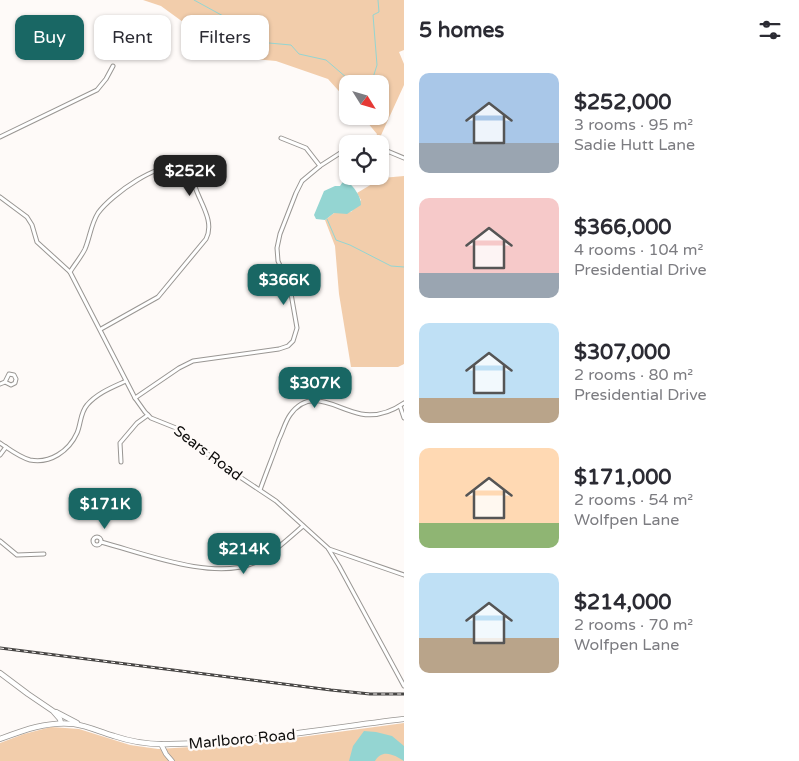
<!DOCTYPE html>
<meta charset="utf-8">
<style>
body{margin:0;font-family:"Varela Round",sans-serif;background:#f2f2f3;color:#2b2b33;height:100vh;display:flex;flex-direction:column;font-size:19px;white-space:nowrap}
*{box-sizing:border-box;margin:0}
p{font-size:16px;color:#7c7c81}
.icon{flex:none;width:28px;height:28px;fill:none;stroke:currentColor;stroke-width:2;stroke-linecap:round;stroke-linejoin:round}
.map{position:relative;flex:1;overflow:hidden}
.panel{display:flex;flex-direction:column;background:#fff;width:395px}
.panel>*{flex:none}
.top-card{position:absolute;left:15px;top:15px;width:314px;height:45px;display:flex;gap:10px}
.needle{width:32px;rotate:127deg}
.tools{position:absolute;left:339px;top:75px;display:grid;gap:10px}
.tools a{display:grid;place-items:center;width:50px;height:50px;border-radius:10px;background:#fff;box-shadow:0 1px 4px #0004;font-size:25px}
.price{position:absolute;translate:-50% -42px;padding:0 11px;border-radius:10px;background:#196764;color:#fff;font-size:16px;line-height:32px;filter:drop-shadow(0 1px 2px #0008)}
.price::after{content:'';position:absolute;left:50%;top:30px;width:15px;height:11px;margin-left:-8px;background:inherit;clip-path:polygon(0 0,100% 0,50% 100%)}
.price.active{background:#222;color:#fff}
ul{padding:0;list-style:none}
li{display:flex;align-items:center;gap:15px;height:125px;padding:0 15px}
li span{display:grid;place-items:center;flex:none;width:140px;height:100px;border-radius:10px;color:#555}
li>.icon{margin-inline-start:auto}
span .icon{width:60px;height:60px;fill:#fffc;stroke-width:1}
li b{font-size:21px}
h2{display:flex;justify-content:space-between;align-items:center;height:60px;padding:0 15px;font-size:21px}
.chip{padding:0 18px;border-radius:10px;background:#fff;box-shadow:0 1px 4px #0004;font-size:18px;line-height:45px}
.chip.active{background:#196764;color:#fff}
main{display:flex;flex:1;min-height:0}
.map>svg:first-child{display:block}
</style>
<main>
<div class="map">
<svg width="404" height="761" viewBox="0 0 404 761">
<rect width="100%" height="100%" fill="#fefaf8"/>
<!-- green -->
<g fill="#f2cdab">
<polygon points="143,0 404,0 404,50 399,52 404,64 404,85 377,144 374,143 377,134 362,116 380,116 380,84 348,84 347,100 328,79 276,61 231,57 161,6"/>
<polygon points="404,176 404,364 398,367 351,367 339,294 335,246 325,220 334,213 351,212 361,200 357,193 382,178"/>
<polygon points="404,723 404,761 0,761 0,743 24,734 51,727 79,729 130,745 158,749 257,743"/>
</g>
<!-- water -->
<g fill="#94d5d2">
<path d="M 344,180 L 347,181 C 354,187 361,196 361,205 L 347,214 L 334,213 L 325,220 L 316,219 L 314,215 L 324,191 L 335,186 L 340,186 Z"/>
<path d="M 364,731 L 376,732 L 392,736 L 404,746 L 404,761 C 395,755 382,748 375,761 L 349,761 L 353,746 Z"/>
</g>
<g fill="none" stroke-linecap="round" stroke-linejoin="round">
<!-- stream -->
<g stroke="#94d5d2" stroke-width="1">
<polyline points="194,0 225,17 258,42 291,45 299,54 326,60 354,84"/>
<polyline points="371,84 377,65 373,15 379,12 378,0"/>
<polyline points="327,219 336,240 350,245 391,266 404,267"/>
</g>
<defs>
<g id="minor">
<polyline points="0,137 97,90 106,79 113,66"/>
<polyline points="281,138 306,148 320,166"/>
<polyline points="380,148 404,158"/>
<polyline points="0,197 27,217 32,225 37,242 70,272 135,398 145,412 151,418 176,428 216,461 276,501 328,548 339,566 404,686"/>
<path d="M 70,272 C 75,264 81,257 85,249 C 90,237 91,224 98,213 C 111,195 161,158 183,169 C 191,174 194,184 197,192 C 203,207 214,223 206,239 L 158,297 L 101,329"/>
<polyline points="0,384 5,382 9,374 14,375 16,379 15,383 11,385 5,382"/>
<polyline points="135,398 179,368 193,361 279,349 288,346 293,341 297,328 290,288 278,261 277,248 280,234 296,193 302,181 320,166 348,148"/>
<polyline points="400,406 404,418"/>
<path d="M 0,443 C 9,449 19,457 30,460 C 50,464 69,451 77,433 C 81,424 80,413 87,405 C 97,393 113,387 126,381"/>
<polyline points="0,455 6,447"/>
<polyline points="121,462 120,443 137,423 148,415"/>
<path d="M 260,490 C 266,473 273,456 279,439 C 283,431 285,422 290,415 C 311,386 335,409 361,414 C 377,417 391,412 404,403"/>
<circle cx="97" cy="541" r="4"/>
<polyline points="0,541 17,555 44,554"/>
<path d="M 101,542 C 143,553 213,581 254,563 C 271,555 288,539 303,526"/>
<polyline points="329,549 404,575"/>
</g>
<polyline id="tertiary" points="161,744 166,754 172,761"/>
<g id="secondary">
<polyline points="0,673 28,694 53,711 60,719 61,723"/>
<polyline points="56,712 77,723"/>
<path d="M 0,739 C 24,730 48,721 74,724 C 88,726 100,732 114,736 C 132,742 150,745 170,744 C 249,743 326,728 404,719"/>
</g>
</defs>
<!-- minor casing -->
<use href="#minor" stroke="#999693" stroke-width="5"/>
<!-- tertiary casing -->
<use href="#tertiary" stroke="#999693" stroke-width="5.5"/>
<!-- secondary casing -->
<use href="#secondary" stroke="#999693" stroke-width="6"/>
<!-- minor -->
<use href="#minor" stroke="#fff" stroke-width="3"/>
<!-- tertiary -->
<use href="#tertiary" stroke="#fff" stroke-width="4"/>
<!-- secondary -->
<use href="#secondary" stroke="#fff" stroke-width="4.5"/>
<defs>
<polyline id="rail" points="0,648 331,690 370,694 404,694"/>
</defs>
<!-- rail casing -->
<use href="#rail" stroke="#474544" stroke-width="3"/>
<!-- rail -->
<use href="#rail" stroke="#fefaf8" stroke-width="1" stroke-dasharray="4" stroke-linecap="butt"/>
</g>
<g text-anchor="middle" stroke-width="5" stroke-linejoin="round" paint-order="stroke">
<!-- street labels -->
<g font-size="15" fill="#0e0d0c" stroke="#fefaf8">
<text transform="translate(208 453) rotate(37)" y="5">Sears Road</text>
<text transform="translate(242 739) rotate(-5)" y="5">Marlboro Road</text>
</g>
</g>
</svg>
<div class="tools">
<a><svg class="needle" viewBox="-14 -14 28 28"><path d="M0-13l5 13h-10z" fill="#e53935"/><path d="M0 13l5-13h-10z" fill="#7c7c81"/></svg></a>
<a><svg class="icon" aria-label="locate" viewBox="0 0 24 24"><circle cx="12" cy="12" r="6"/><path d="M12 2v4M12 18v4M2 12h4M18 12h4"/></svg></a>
</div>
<b class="price active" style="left:190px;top:197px">$252K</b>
<b class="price" style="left:284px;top:306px">$366K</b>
<b class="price" style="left:315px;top:409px">$307K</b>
<b class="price" style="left:105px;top:530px">$171K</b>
<b class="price" style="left:244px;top:575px">$214K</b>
<div class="top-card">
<a class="chip active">Buy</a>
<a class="chip">Rent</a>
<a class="chip">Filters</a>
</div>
</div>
<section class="panel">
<h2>5 homes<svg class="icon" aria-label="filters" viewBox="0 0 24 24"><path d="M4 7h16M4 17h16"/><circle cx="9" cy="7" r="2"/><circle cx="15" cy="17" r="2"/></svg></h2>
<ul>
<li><span style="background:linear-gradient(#a9c7e8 70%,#9aa5b1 0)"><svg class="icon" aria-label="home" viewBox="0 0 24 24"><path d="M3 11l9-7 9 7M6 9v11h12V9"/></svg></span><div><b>$252,000</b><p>3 rooms · 95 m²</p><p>Sadie Hutt Lane</p></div></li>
<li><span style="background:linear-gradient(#f6c9c9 75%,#9aa5b1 0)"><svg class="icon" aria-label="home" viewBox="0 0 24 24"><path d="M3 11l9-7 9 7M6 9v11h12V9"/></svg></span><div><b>$366,000</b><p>4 rooms · 104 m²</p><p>Presidential Drive</p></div></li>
<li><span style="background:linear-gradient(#bfe0f5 75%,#b9a48a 0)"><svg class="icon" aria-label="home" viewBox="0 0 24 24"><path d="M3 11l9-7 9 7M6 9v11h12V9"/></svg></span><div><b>$307,000</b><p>2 rooms · 80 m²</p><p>Presidential Drive</p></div></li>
<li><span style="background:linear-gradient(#ffd9b3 75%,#8fb573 0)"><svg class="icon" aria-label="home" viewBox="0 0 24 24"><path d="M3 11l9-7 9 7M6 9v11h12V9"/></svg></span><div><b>$171,000</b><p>2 rooms · 54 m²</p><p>Wolfpen Lane</p></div></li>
<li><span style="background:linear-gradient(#bfe0f5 65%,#b9a48a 0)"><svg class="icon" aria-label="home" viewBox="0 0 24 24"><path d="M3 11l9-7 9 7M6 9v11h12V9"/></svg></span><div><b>$214,000</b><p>2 rooms · 70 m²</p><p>Wolfpen Lane</p></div></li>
</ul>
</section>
</main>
